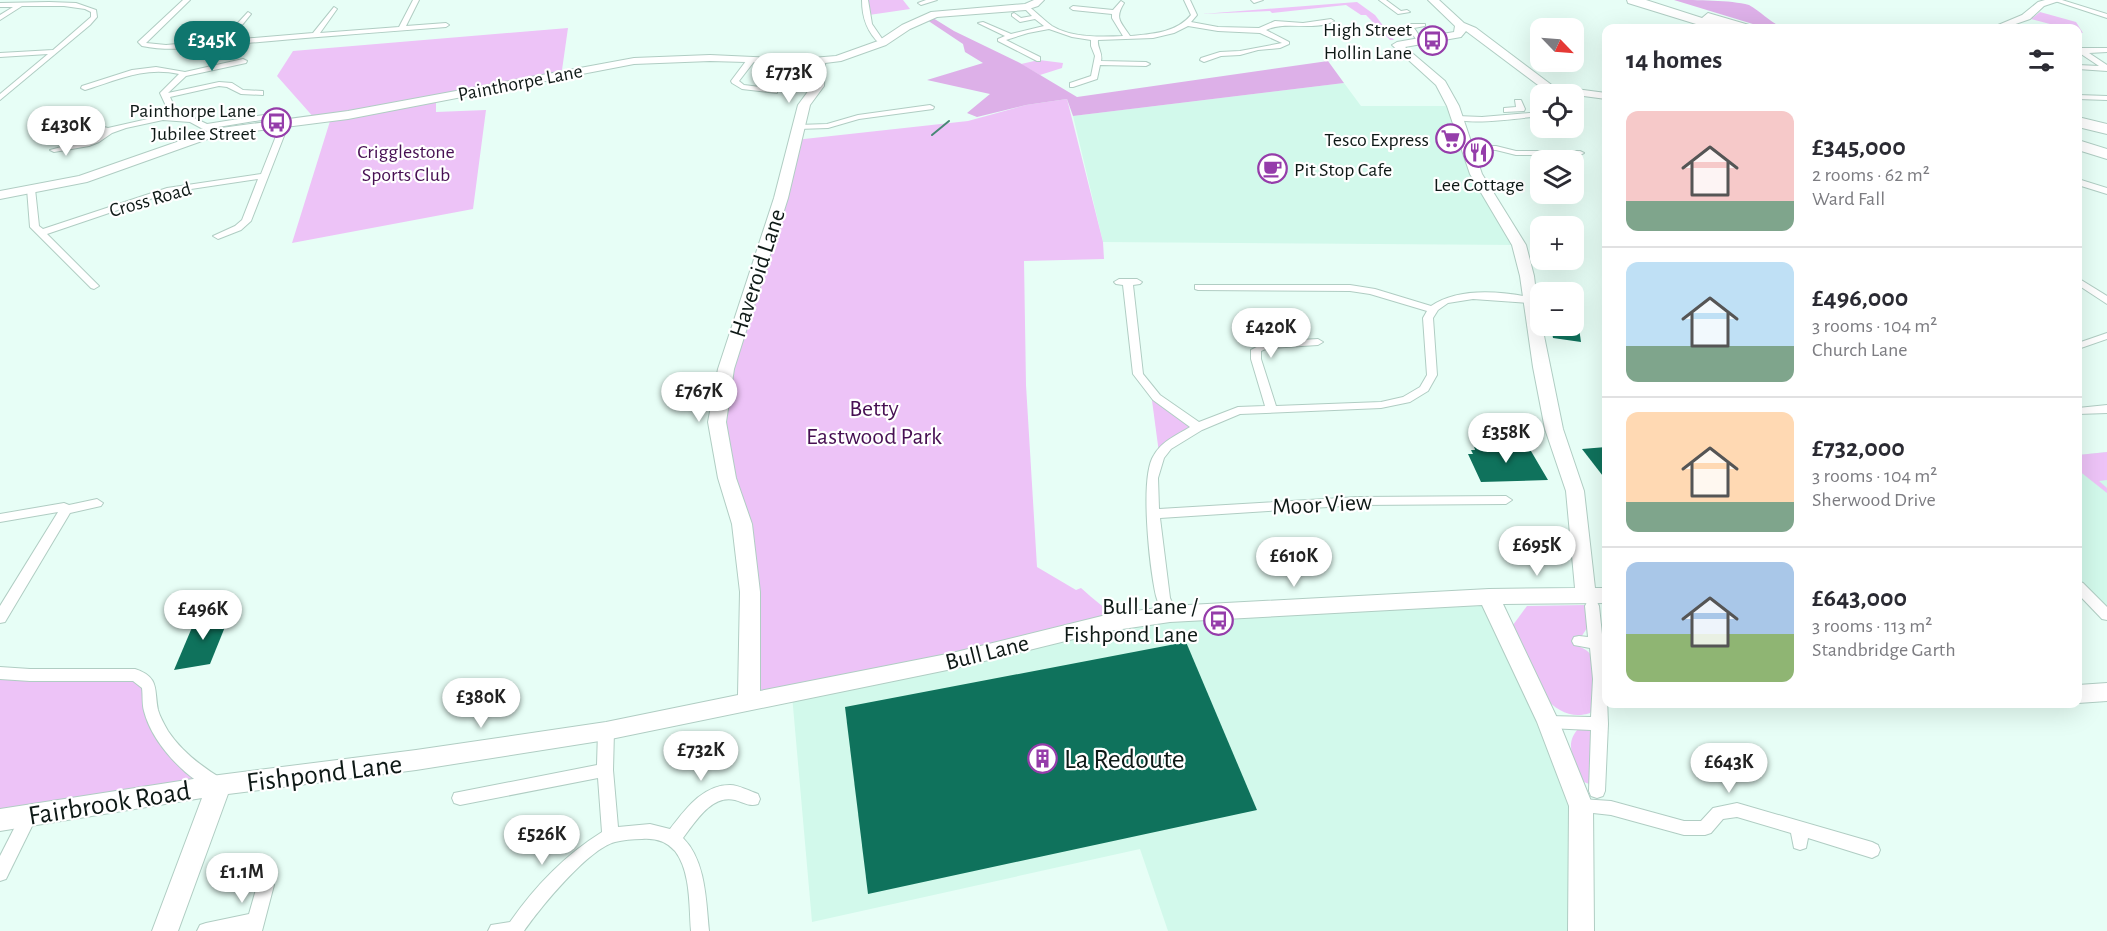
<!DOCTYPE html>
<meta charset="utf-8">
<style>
body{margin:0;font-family:"Alegreya Sans",sans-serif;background:#f2f2f3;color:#2b2b33;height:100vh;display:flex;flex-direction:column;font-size:22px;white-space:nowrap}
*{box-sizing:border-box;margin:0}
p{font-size:20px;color:#7c7c81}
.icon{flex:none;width:33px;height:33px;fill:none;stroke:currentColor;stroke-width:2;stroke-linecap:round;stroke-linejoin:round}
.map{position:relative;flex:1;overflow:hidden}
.panel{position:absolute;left:1602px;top:24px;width:480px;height:684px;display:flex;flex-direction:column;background:#fff;border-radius:12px;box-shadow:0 6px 24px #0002}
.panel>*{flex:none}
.needle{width:39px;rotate:115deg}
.tools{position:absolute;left:1530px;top:18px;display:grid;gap:12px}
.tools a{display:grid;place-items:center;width:54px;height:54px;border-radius:12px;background:#fff;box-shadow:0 6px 24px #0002;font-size:30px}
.price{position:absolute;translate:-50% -51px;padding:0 14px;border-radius:21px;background:#fff;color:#222;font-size:20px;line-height:39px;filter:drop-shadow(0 2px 3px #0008)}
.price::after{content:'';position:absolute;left:50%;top:36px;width:18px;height:14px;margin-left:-9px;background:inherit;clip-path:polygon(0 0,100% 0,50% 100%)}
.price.on{background:#0f766e;color:#fff}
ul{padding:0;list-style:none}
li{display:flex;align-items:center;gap:18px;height:150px;padding:0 24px}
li+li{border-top:2px solid #e1e1e2}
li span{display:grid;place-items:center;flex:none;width:168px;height:120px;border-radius:12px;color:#555}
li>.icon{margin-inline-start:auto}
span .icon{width:72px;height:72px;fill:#fffc;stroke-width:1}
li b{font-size:26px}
h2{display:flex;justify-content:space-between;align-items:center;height:72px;padding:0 24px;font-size:26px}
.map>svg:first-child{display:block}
</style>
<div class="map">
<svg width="2107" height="931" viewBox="0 0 2107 931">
<rect width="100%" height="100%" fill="#e7fef6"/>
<!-- built -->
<g fill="#d2f9eb">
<polygon points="1344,83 1361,106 1453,106 1466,148 1519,245 1103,242 1073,116"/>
<polygon points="2107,452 2107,615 2078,586 2078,455"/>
<polygon points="1489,597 1581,806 1581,931 1168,931 1140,849 812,922 792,695 1102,624"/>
</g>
<!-- green -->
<g fill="#edc3f7">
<polygon points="866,0 903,0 910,9 869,15"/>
<polygon points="1357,2 1375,15 1394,40 1390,40 1366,15 1361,15 1346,5 1272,13 1270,11 1202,14"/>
<polygon points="2040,12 2076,22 2083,33 2078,32 2078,28 2065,28 2031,19"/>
<polygon points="568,28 562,70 436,98 436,112 486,110 473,209 292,243 331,118 316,120 277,76 293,51"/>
<polygon points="1039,60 1063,63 1062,68 1040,75 1021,64"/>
<path d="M 1067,99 L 1103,242 L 1104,259 L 1024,261 L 1026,385 L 1037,567 L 1076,590 L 1081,588 C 1093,599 1107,609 1120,622 L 749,703 L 750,592 L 717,422 L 795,140 L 968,121 L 1026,105 Z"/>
<polygon points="1151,393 1195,427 1159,453"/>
<polygon points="2107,452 2107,480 2099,481 2107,488 2107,493 2078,470 2078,455"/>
<path d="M 1585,605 L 1587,628 L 1576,645 C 1582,648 1589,650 1591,656 C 1595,666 1596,705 1590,713 C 1572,719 1557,711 1544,697 L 1513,625 L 1527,606 Z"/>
<polygon points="0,673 145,680 166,740 219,785 0,820"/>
<path d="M 1579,728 L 1589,728 L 1593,734 L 1589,784 L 1584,782 C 1576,763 1562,745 1579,728 Z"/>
</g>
<!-- forest -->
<g fill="#ddb0e8">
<path d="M 1674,0 C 1697,0 1730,0 1749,5 C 1762,12 1771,24 1785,28 L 1766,28 Z"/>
<polygon points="933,18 954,31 1020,63 1077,97 1328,61 1344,83 1073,116 1067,99 1026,105 977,117 967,113 990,94 927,80 983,63 965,52 963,44 927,20"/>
</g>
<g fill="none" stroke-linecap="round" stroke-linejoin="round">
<!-- stream -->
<polyline stroke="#498876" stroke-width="2" points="932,135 949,121"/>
</g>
<!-- building -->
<g fill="#0f725c">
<polygon points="1551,326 1579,328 1581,342 1553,338"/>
<polygon points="1511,443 1513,447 1528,446 1548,480 1481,482 1468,454 1473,454 1471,450 1475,450 1474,446"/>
<polygon points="1606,447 1606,480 1582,449"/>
<polygon points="231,612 210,664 174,670 196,618"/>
<polygon points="1186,642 1257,810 868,894 845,707"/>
</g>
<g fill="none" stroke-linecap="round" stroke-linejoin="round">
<defs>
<g id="street">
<path d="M 183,0 L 190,0 L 146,43 L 166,45 L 222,40 L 248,12 L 251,14 L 230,40 L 313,33 L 334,7 L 337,9 L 320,33 L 399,27 L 413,0 L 419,0 L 406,26 L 446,23 L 449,25 L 446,27 C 380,32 314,37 248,43 C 213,45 176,53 142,46 L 138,42 L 139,41 Z"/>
<path d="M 862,0 L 868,0 L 872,24 L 885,43 L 884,44 L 880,44 C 867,32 862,18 862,0 Z"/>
<polygon points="926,0 937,0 921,5 918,3"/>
<path d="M 1184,0 L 1190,0 L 1197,15 L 1191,22 L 1218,27 L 1259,28 L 1275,21 L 1303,23 L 1331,19 L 1334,21 C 1313,32 1287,20 1266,30 L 1289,42 L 1289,44 L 1280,48 L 1258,50 L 1240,55 L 1221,56 L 1204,62 L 1200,60 L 1201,58 L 1220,52 L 1240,51 L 1282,43 L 1260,33 L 1218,31 L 1188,26 L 1174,33 L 1153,38 L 1098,40 C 1097,48 1103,53 1101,61 L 1146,62 L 1150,64 L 1146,66 L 1100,65 L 1097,79 L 1073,87 L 1070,87 L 1070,83 L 1091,76 L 1095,56 L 1091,46 L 1091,40 L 1072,37 L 1049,29 L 1028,33 L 1006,40 L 1040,57 L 1040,61 L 1037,61 L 998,41 L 998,39 L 1005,36 L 978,23 L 983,22 L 1011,34 L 1044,26 L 1035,19 L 1020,22 L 1012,16 L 1012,14 L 1014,13 L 1021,18 L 1032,16 L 1023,7 L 1026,5 C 1036,11 1042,19 1052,26 C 1072,38 1101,37 1123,36 L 1112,18 L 1112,14 L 1073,10 L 1070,8 L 1073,6 L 1113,10 L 1121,1 L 1124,3 C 1114,19 1121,22 1130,36 C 1152,34 1176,33 1191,15 Z"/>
<polygon points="1251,0 1263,0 1254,3"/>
<polygon points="1379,0 1386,0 1401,11 1407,10 1410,12 1398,14"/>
<polygon points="2052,0 2062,0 2107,14 2107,18"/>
<polygon points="49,2 76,3 96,10 97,17 90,25 0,100 0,94 48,54 0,57 0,53 53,50 91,17 91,12 85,9 64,6 22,6 0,20 0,15 13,7 0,7 0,3"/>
<polygon points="1425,24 1425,26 1414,28 1423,41 1418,42 1407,26 1410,24"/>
<polygon points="2078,48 2107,48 2107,52 2089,53 2107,65 2107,71 2078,69 2078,65 2099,66 2078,52"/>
<polygon points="749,57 756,59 739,81 744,85 777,89 777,93 742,89 732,83 731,81"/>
<path d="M 243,59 L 247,61 L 246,63 L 186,76 L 168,93 L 219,82 L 232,83 L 243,90 L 263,91 L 263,95 L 241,94 L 227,87 L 219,86 L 170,97 L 174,106 L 169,115 L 192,117 L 207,124 L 264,115 L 267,115 L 267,119 L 212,128 L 218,133 L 214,135 L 190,122 L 163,120 L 126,128 L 112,133 L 99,142 L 89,146 L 54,152 L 50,150 L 88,140 L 102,132 L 89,128 L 87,121 L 62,119 L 45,123 L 42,123 L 42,119 L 59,115 L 64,112 L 67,112 L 67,115 L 93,117 L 96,125 L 108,128 L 161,116 L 166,106 L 160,93 L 179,74 C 145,66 117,80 85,90 L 81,88 L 82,86 L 132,70 L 156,67 L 185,72 Z"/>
<polygon points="2078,95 2107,96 2107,100 2078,99"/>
<polygon points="1515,100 1521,100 1525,109 1524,111 1504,112 1504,108 1516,107"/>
<polygon points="930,105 934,107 933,109 859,119 828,128 798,129 794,127 798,125 827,124 858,115"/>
<path d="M 1540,112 L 1540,116 C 1521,118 1467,126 1453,118 L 1457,116 L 1482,117 Z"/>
<polygon points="282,121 289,123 251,221 241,230 218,239 213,236 235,226 242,220 258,179 171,192 47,234 99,286 94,289 91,288 30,227 27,189 31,186 35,189 39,226 43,229 167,188 261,174"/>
<polygon points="1463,146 1496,146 1516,151 1580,151 1584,153 1580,155 1516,155 1496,150 1463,150"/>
<polygon points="2078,179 2107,188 2107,194 2078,185"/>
<polygon points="2078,278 2107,296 2107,304 2078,285"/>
<path d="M 1119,279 L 1137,279 L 1142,282 L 1140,284 L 1133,285 L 1143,374 L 1160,395 L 1199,422 L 1238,407 L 1265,406 L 1251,359 L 1251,350 L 1266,342 L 1318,339 L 1323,342 L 1318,345 L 1268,348 L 1261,351 L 1261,359 L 1276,406 L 1381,402 L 1403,397 L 1420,387 L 1427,375 L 1423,318 L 1427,311 L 1370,294 L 1350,291 L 1198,290 L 1195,289 L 1195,285 L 1350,285 L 1375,289 L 1431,306 C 1459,287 1501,291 1534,298 L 1535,300 L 1530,303 L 1473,299 L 1448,303 L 1438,310 L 1433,318 L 1437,375 L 1428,391 L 1410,402 L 1381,408 L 1240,414 L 1202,430 L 1171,449 L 1164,458 L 1158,478 L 1159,509 L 1358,497 L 1506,496 L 1512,500 L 1506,504 L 1358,505 L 1160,518 L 1170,598 L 1177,614 L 1175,618 L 1170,619 L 1165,618 C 1162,611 1158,604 1156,596 C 1150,569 1139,477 1154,455 C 1162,441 1177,435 1190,427 L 1153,400 L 1133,374 L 1123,285 L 1116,284 L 1114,282 Z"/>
<polygon points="2107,333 2107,339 2078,349 2078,343"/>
<polygon points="2107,405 2107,413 2078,414 2078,408"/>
<polygon points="97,499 103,503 101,506 70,513 5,622 0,623 0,606 58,512 0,522 0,514 64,503 69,505"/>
<polygon points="2078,581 2083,583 2107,607 2107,620 2102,619 2078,594"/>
<polygon points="1592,601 1597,602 1599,606 1606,672 1608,724 1605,791 1603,796 1597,798 1591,796 1589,791 1591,730 1548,728 1543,726 1540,722 1543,718 1548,716 1591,717 1593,679 1590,648 1574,645 1572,641 1574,637 1579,636 1588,637 1585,606 1587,602"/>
<path d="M 0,667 L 30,669 L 135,669 C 160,677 154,690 158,710 C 160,717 164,724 168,731 C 182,752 202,767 224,780 L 226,785 L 224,790 L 218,792 C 187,781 152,743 144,711 C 142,704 143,696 142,688 L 133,681 L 30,681 L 0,679 Z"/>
<path d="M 606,725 L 611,727 L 614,731 L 613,770 L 618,827 L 650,824 L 670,829 C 685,810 702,785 730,785 C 739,785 749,791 758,794 L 760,799 L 758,804 C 749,807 743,802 735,800 C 712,794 695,822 683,838 C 706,861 706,901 709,931 L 691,931 C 689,906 691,872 675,851 C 666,841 655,838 642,839 C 633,839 623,840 615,842 C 588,849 540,908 524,931 L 488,931 L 491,925 L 510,922 C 535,886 565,855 602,832 L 598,778 L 460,805 L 454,803 L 452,798 L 454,793 L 597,765 L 598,731 L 601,727 Z"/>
<polygon points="1581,799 1611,801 1684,821 1701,821 1713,808 1737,803 1872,842 1878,845 1880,850 1878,855 1872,858 1808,838 1806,848 1800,850 1794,848 1791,833 1737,817 1723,819 1711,833 1705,835 1684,835 1611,815 1575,811 1573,806 1575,801"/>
<polygon points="29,809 35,811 37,816 6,879 0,881 0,856 23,811"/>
<polygon points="265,877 271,879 274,885 262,931 197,931 200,925 206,923 249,914 259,879"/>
</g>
<g id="secondary">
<polygon points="1034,0 1044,0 1038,6 1026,10 937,17 910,29 886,45 841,61 825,63 824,86 810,105 788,198 734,369 726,422 736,478 752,524 760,592 760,691 952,653 1102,616 1170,606 1489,589 1575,588 1566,491 1545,429 1533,367 1520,276 1512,245 1470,174 1447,106 1436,85 1392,45 1397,42 1454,32 1455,26 1428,0 1439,0 1464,23 1476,28 1553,86 1606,93 1606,99 1546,91 1466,31 1461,37 1405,47 1445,81 1459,106 1482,174 1526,245 1534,276 1540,326 1542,326 1563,429 1584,491 1595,588 1606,588 1606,603 1503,604 1559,722 1593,806 1594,931 1568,931 1569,806 1537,722 1482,605 1170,622 1102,632 952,669 606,740 416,770 228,794 178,931 152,931 202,798 0,831 0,809 219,775 416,750 606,722 738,695 740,592 732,524 718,478 708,422 718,369 774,198 798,105 812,86 814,64 710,61 634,64 348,119 216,136 87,182 0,199 0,191 79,176 214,129 348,111 634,58 710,55 800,59 836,56 878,41 902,25 931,12 1025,4"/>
<polygon points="2045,0 2062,0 2044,6 2030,19 2004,28 1991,28 2022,15 2038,2"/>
<polygon points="2107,683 2107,701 2078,703 2078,685"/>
</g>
<g id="highway">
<polygon points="1627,0 1646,0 1702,18 1708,13 1749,25 1751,28 1709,28 1628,3"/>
<polygon points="2078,117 2107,124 2107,134 2078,127"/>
<polygon points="2078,140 2107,149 2107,159 2078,150"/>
</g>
</defs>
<!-- street casing -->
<use href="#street" stroke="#b0cdc3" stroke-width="2"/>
<!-- secondary casing -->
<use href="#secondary" stroke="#b0cdc3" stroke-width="2"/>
<!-- highway casing -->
<use href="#highway" stroke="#b0cdc3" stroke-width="2"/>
<!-- street -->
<use href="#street" fill="#fff" fill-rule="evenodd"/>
<!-- secondary -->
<use href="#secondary" fill="#fff" fill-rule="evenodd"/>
<!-- highway -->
<use href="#highway" fill="#fff" fill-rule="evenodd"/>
</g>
<!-- icons -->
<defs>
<symbol id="bus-ring" viewBox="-11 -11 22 22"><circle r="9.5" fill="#fff" stroke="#953daa" stroke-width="1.5"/><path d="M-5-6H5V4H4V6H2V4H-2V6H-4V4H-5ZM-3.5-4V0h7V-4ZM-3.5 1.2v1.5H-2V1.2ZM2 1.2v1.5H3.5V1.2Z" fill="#953daa"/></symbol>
<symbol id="supermarket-ring" viewBox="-11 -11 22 22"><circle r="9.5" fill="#fff" stroke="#953daa" stroke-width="1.5"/><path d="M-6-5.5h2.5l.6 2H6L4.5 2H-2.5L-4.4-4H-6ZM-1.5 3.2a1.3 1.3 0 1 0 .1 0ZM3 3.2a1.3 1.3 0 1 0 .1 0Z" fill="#953daa"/></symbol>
<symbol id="restaurant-ring" viewBox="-11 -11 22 22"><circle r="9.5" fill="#fff" stroke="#953daa" stroke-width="1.5"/><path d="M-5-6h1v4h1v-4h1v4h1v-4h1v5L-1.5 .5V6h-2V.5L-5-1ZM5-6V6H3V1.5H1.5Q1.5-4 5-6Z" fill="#953daa"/></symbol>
<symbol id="cafe-ring" viewBox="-11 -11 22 22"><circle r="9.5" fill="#fff" stroke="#953daa" stroke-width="1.5"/><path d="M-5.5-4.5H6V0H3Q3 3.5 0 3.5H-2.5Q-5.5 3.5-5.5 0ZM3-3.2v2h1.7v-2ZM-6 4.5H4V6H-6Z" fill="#953daa"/></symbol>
<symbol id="building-ring" viewBox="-11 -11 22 22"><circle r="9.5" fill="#fff" stroke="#953daa" stroke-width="1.5"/><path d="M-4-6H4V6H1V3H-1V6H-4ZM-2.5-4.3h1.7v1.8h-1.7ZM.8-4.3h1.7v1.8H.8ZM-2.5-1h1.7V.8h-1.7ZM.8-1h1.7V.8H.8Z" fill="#953daa"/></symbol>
</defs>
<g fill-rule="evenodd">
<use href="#bus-ring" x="1416" y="24" width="33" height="33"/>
<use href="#bus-ring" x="260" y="106" width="33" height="33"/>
<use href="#supermarket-ring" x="1434" y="122" width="33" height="33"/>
<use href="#restaurant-ring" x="1462" y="136" width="33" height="33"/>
<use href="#cafe-ring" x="1256" y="152" width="33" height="33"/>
<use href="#bus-ring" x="1202" y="604" width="33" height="33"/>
<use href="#building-ring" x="1026" y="742" width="33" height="33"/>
</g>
<g text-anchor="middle" stroke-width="4.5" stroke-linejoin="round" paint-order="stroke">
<!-- far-poi labels -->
<g font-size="20" fill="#0e1916" stroke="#fff" text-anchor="end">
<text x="1412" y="36">High Street<tspan x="1412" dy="23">Hollin Lane</tspan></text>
<text x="256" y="117">Painthorpe Lane<tspan x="256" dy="23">Jubilee Street</tspan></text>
<text x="1429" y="146">Tesco Express</text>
<text x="1294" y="176" text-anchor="start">Pit Stop Cafe</text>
<text x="1479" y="191" text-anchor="middle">Lee Cottage</text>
</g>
<!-- far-street labels -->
<g font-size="20" fill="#0e1916" stroke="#fff">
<text transform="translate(520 82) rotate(-11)" y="7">Painthorpe Lane</text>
<text transform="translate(150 199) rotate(-16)" y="7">Cross Road</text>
</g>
<!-- far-park labels -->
<g font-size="20" fill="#471053" stroke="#fff">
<text x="406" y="158">Crigglestone<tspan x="406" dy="23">Sports Club</tspan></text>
</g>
<!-- street labels -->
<g font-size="24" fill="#0e1916" stroke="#fff">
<text transform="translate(757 273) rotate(-72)" y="8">Haveroid Lane</text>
<text transform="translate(1322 504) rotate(-3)" y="8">Moor View</text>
<text transform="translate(987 652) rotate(-14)" y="8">Bull Lane</text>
</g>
<!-- park labels -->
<g font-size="24" fill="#471053" stroke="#fff">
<text x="874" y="416">Betty<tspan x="874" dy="28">Eastwood Park</tspan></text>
</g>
<!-- poi labels -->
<g font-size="24" fill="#0e1916" stroke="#fff" text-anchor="end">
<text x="1198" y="614">Bull Lane /<tspan x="1198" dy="28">Fishpond Lane</tspan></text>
</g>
<!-- near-poi labels -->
<g font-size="28" fill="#0e1916" stroke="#fff" text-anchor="start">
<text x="1064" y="768">La Redoute</text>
</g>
<!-- near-street labels -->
<g font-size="28" fill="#0e1916" stroke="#fff">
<text transform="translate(324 772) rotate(-7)" y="10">Fishpond Lane</text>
<text transform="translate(109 802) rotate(-9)" y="10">Fairbrook Road</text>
</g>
</g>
</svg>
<div class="tools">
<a><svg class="needle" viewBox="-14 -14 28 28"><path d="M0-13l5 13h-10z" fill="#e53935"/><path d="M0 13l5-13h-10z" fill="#7c7c81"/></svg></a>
<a><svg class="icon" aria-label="locate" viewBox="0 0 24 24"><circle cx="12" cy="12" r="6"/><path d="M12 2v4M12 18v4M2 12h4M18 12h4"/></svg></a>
<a><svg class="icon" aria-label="layers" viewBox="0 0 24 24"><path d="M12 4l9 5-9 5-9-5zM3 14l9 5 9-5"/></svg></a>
<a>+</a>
<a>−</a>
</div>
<b class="price on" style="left:212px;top:72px">£345K</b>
<b class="price" style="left:789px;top:104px">£773K</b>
<b class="price" style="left:66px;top:157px">£430K</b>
<b class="price" style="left:1271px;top:359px">£420K</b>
<b class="price" style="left:699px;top:423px">£767K</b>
<b class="price" style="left:1506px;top:464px">£358K</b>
<b class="price" style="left:1537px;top:577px">£695K</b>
<b class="price" style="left:1294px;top:588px">£610K</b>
<b class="price" style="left:203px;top:641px">£496K</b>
<b class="price" style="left:481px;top:729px">£380K</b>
<b class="price" style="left:701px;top:782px">£732K</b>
<b class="price" style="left:1729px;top:794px">£643K</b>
<b class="price" style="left:542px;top:866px">£526K</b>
<b class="price" style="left:242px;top:904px">£1.1M</b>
<section class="panel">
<h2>14 homes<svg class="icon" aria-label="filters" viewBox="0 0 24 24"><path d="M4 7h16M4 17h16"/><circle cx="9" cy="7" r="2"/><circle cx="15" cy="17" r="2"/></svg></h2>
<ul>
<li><span style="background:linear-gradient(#f6c9c9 75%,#7fa58c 0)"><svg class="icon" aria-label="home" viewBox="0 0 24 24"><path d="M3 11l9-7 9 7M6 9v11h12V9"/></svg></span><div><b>£345,000</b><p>2 rooms · 62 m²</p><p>Ward Fall</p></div></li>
<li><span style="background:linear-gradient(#bfe0f5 70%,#7fa58c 0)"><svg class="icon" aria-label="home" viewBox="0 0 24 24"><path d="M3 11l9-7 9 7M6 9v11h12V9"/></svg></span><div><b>£496,000</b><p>3 rooms · 104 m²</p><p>Church Lane</p></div></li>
<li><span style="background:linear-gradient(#ffd9b3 75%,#7fa58c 0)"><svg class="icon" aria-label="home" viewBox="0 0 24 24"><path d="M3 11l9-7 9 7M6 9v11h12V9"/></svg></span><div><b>£732,000</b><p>3 rooms · 104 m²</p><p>Sherwood Drive</p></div></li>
<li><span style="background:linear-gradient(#a9c7e8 60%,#8fb573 0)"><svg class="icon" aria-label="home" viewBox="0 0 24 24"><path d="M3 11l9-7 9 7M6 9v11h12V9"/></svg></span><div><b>£643,000</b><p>3 rooms · 113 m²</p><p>Standbridge Garth</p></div></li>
</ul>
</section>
</div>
